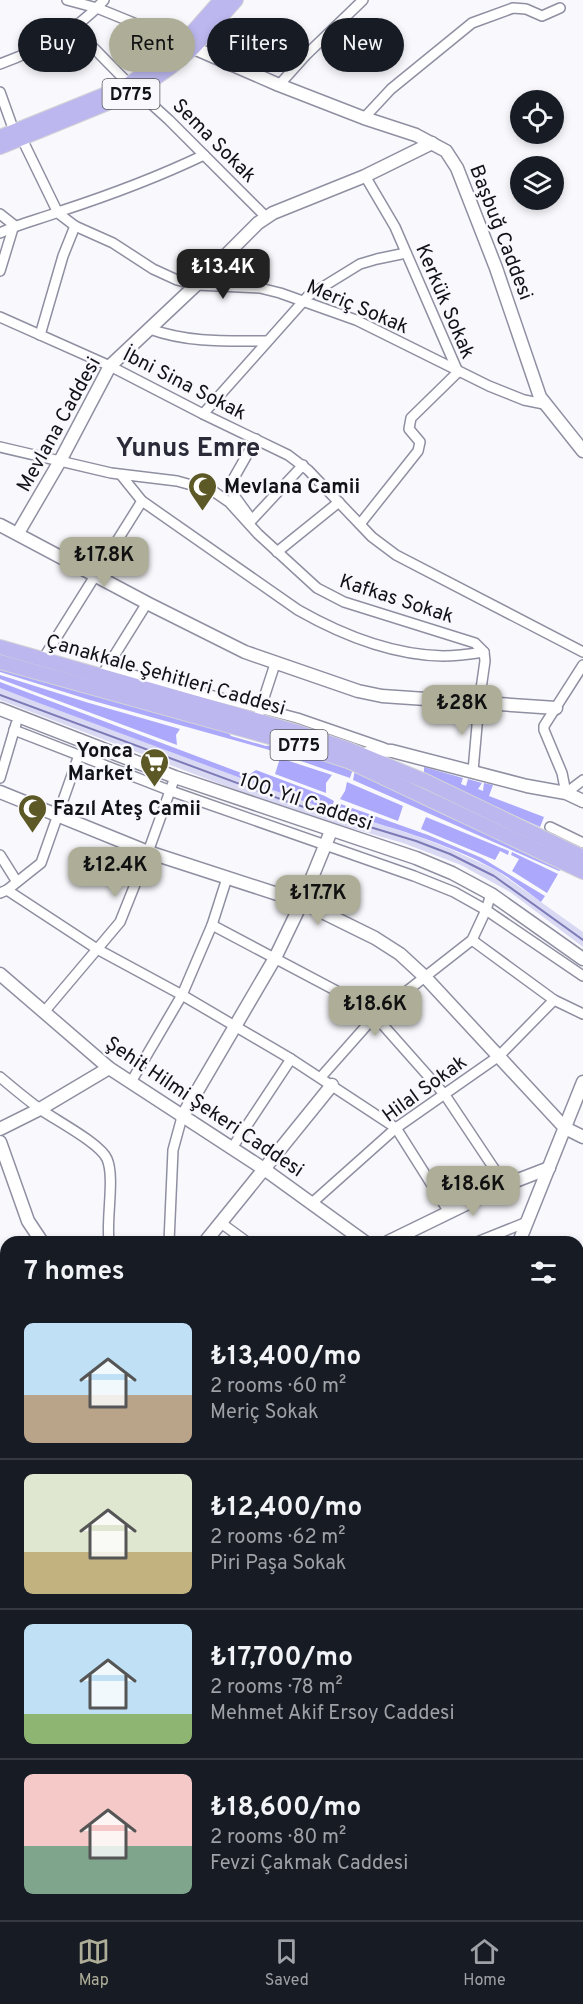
<!DOCTYPE html>
<meta charset="utf-8">
<style>
body{margin:0;font-family:Overpass,sans-serif;background:#20242c;color:#f1f3f6;height:100vh;display:flex;flex-direction:column;font-size:22px;white-space:nowrap}
*{box-sizing:border-box;margin:0}
p{font-size:20px;color:#9ea1a6}
.icon{flex:none;width:33px;height:33px;fill:none;stroke:currentColor;stroke-width:2;stroke-linecap:round;stroke-linejoin:round}
.map{position:relative;flex:1;overflow:hidden}
.details{position:absolute;left:0px;top:1236px;width:584px;height:684px;display:flex;flex-direction:column;background:#171b24;border-radius:18px 18px 0 0;box-shadow:0 3px 9px #0003}
.details>*{flex:none}
.hud{position:absolute;left:18px;top:18px;width:548px;height:54px;display:flex;gap:12px}
.fabs{position:absolute;left:510px;top:90px;display:grid;gap:12px}
.fabs a{display:grid;place-items:center;width:54px;height:54px;border-radius:50%;background:#171b24;box-shadow:0 3px 9px #0003;font-size:30px}
.price{position:absolute;translate:-50% -51px;padding:0 14px;border-radius:12px;background:#aeae98;color:#111;font-size:20px;line-height:39px;filter:drop-shadow(0 2px 3px #0008)}
.price::after{content:'';position:absolute;left:50%;top:36px;width:18px;height:14px;margin-left:-9px;background:inherit;clip-path:polygon(0 0,100% 0,50% 100%)}
.price.current{background:#222;color:#fff}
ul{padding:0;list-style:none}
li{display:flex;align-items:center;gap:18px;height:150px;padding:0 24px}
li+li{border-top:2px solid #363941}
li span{display:grid;place-items:center;flex:none;width:168px;height:120px;border-radius:9px;color:#555}
li>.icon{margin-inline-start:auto}
span .icon{width:72px;height:72px;fill:#fffc;stroke-width:1}
li b{font-size:26px}
h2{display:flex;justify-content:space-between;align-items:center;height:72px;padding:0 24px;font-size:26px}
.pill{padding:0 21px;border-radius:27px;background:#171b24;box-shadow:0 3px 9px #0003;font-size:21px;line-height:54px}
.pill.current{background:#aeae98;color:#111}
.dock{display:flex;justify-content:space-around;align-items:center;height:84px;border-top:2px solid #363941;background:#171b24;font-size:16px;color:#9ea1a6}
.dock a{display:grid;justify-items:center;gap:3px}
.dock .current{color:#aeae98}
.map>svg:first-child{display:block}
</style>
<div class="map">
<svg width="583" height="1920" viewBox="0 0 583 1920">
<rect width="100%" height="100%" fill="#f9f9fd"/>
<!-- green -->
<polygon fill="#d9d9f4" points="0,688 297,799 414,835 448,848 496,870 583,932 583,947 510,892 461,865 403,843 319,819 215,782 0,700"/>
<!-- forest -->
<g fill="#aca9fc">
<polygon points="0,666 227,731 231,736 266,746 273,745 353,769 350,778 266,749 90,700 0,672"/>
<polygon points="0,675 89,703 180,729 176,735 177,745 0,679"/>
<polygon points="0,682 244,774 250,774 256,770 325,796 334,801 331,810 297,799 39,703 0,688"/>
<polygon points="280,758 332,775 326,783 326,793 275,774"/>
<polygon points="424,767 463,778 461,784 466,786 468,779 482,783 478,789 483,791 484,783 493,785 489,796 544,817 540,827 424,774"/>
<polygon points="355,770 359,774 418,798 419,803 457,821 463,820 561,870 559,871 353,780"/>
<polygon points="347,782 403,806 398,821 340,799 345,791"/>
<path d="M 338,803 L 428,835 L 482,858 L 545,896 L 541,902 C 526,891 512,879 496,870 C 446,842 389,827 335,811 Z"/>
<polygon points="426,817 509,851 508,855 500,851 495,860 421,829"/>
<polygon points="512,852 558,874 547,893 512,871 519,859 511,855"/>
</g>
<g fill="none" stroke-linecap="round" stroke-linejoin="round">
<!-- stream -->
<polyline stroke="#7d7bb7" stroke-width="2" points="0,695 291,803 416,841 450,854 494,876 583,940"/>
<defs>
<g id="street">
<polyline points="67,0 97,8 183,43"/>
<polyline points="74,28 129,84"/>
<path d="M 0,64 C 40,49 76,32 104,0"/>
<polyline points="279,85 306,55 363,0"/>
<polyline points="137,91 169,120 266,217"/>
<polyline points="0,92 14,131"/>
<polyline points="364,118 391,89 472,23 513,8 526,9 542,16 560,8"/>
<polyline points="22,139 58,213 75,226 113,243 153,269 177,280 196,285 260,288 280,293 356,320 489,386 524,400 544,404"/>
<polyline points="0,214 14,225 0,271"/>
<path d="M 0,233 C 20,223 41,219 61,211 C 110,195 158,177 204,155"/>
<polyline points="0,317 110,366 203,414 288,455 308,470 372,537 396,555 583,652"/>
<path d="M 150,329 C 188,343 228,341 267,341"/>
<polyline points="40,335 63,256 75,226"/>
<polyline points="203,414 308,296 360,264 377,259 406,253"/>
<polyline points="0,447 111,473 177,481 213,491 229,502 258,534 317,588 344,602 475,643 484,652 485,661 479,703 473,771"/>
<path d="M 121,475 L 142,501 L 298,610 C 342,635 391,655 443,656 C 457,656 471,654 484,652"/>
<polyline points="249,516 233,494 231,483 256,439"/>
<polyline points="249,523 303,465"/>
<polyline points="360,524 418,451 420,442 409,429 411,418 458,372 395,227 365,176"/>
<polyline points="277,552 339,502"/>
<polyline points="43,659 142,501"/>
<polyline points="107,668 297,718 384,748"/>
<polyline points="104,672 147,603"/>
<polyline points="259,713 275,664"/>
<polyline points="14,730 171,791 414,876 454,892 486,910 583,976"/>
<polyline points="0,778 16,724"/>
<polyline points="566,793 562,773 544,730 544,726 583,665"/>
<polyline points="566,793 583,780"/>
<polyline points="550,827 583,843"/>
<polyline points="0,855 17,882"/>
<polyline points="7,890 97,949 182,995 291,1059 396,1128 449,1212"/>
<polyline points="0,893 7,890 41,863 79,755"/>
<polyline points="212,925 348,997 375,1016 445,1095 505,1185"/>
<polyline points="472,940 554,1000 583,1014"/>
<polyline points="44,1012 120,922 148,852 175,777"/>
<path d="M 0,1077 C 13,1088 26,1099 40,1109 C 55,1120 100,1143 107,1159 C 115,1177 106,1219 109,1242"/>
<polyline points="321,1077 375,1016 472,940 486,910 491,894"/>
<polyline points="131,1082 182,995 212,925 227,878"/>
<polyline points="232,1148 291,1059"/>
<polyline points="313,1202 396,1128 499,1056 554,1000"/>
<polyline points="221,1223 247,1242"/>
<polyline points="30,1242 38,1238"/>
<polyline points="169,1242 173,1150 182,1117"/>
<polyline points="477,1242 527,1222"/>
<polyline points="0,1259 6,1256"/>
<polyline points="0,1354 6,1352"/>
<polyline points="0,1499 6,1498"/>
<polyline points="0,1777 6,1774"/>
<polyline points="0,1842 6,1839"/>
<polyline points="0,1904 6,1908"/>
</g>
<g id="secondary">
<polyline points="187,45 279,85 364,118 416,135 446,151 457,168 496,268 540,397 583,451"/>
<polyline points="0,525 147,603 245,652 358,691 382,696 556,708"/>
<polyline points="18,533 60,461 110,366 196,285 258,223 273,213 365,176 432,143"/>
<polyline points="0,709 175,777 416,858 452,873 491,894 583,959"/>
<polyline points="362,755 375,750 392,751 527,786 566,793 583,801"/>
<polyline points="0,792 148,852 302,902 375,938 400,954 426,978 565,1128 583,1137"/>
<polyline points="0,974 109,1068 264,1169 365,1242"/>
<polyline points="182,1117 275,958 302,902 331,831"/>
<polyline points="0,1129 40,1109 109,1068"/>
<polyline points="0,1142 28,1221 42,1242"/>
<polyline points="205,1242 332,1085"/>
<polyline points="388,1242 505,1185 549,1168"/>
<polyline points="519,1242 583,1082"/>
<polyline points="0,1431 6,1430"/>
<polyline points="0,1652 6,1670"/>
<polyline points="0,1715 6,1714"/>
<polyline points="65,1914 66,1920"/>
<polyline points="0,1918 14,1914"/>
</g>
<g id="primary">
<polyline points="0,137 126,86 166,58 183,43 221,0"/>
<polyline points="0,147 137,91 171,67 193,48 236,0"/>
<polyline points="0,647 294,731 350,750 425,781 583,857"/>
<polyline points="0,662 291,743 348,761 583,872"/>
</g>
<g id="highway">
<polyline points="578,1315 583,1304"/>
<polyline points="578,1344 583,1332"/>
<polyline points="168,1920 177,1914"/>
<polyline points="197,1920 206,1914"/>
</g>
</defs>
<!-- street casing -->
<use href="#street" stroke="#8f8fa2" stroke-width="12"/>
<!-- secondary casing -->
<use href="#secondary" stroke="#8f8fa2" stroke-width="15"/>
<!-- primary casing -->
<use href="#primary" stroke="#d4d4d6" stroke-width="16"/>
<!-- highway casing -->
<use href="#highway" stroke="#d4d4d6" stroke-width="20"/>
<!-- street -->
<use href="#street" stroke="#fff" stroke-width="9"/>
<!-- secondary -->
<use href="#secondary" stroke="#fff" stroke-width="12"/>
<!-- primary -->
<use href="#primary" stroke="#bcb8ef" stroke-width="14"/>
<!-- highway -->
<use href="#highway" stroke="#8f89e5" stroke-width="16"/>
</g>
<!-- icons -->
<defs>
<symbol id="mosque-pin" viewBox="-11 -11 22 30"><path d="M0 17L-7.5 6A9.5 9.5 0 1 1 7.5 6Z" fill="#5d5926" stroke="#f9f9fd"/><path d="M3.5-4.9A6 6 0 1 0 3.5 4.9A5 5 0 1 1 3.5-4.9Z" fill="#fff"/></symbol>
<symbol id="supermarket-pin" viewBox="-11 -11 22 30"><path d="M0 17L-7.5 6A9.5 9.5 0 1 1 7.5 6Z" fill="#5d5926" stroke="#f9f9fd"/><path d="M-6-5.5h2.5l.6 2H6L4.5 2H-2.5L-4.4-4H-6ZM-1.5 3.2a1.3 1.3 0 1 0 .1 0ZM3 3.2a1.3 1.3 0 1 0 .1 0Z" fill="#fff"/></symbol>
</defs>
<g fill-rule="evenodd">
<use href="#mosque-pin" x="186" y="470" width="33" height="45"/>
<use href="#supermarket-pin" x="138" y="746" width="33" height="45"/>
<use href="#mosque-pin" x="16" y="792" width="33" height="45"/>
</g>
<g text-anchor="middle" stroke-width="5" stroke-linejoin="round" paint-order="stroke">
<!-- shield labels -->
<g fill="#f9f9fd" stroke="#57575d" stroke-width="1.5">
<rect x="102.5" y="79" width="57" height="30" rx="4.5"/>
<rect x="270.5" y="730" width="57" height="30" rx="4.5"/>
</g>
<g font-size="18" font-weight="bold" fill="#121219">
<text x="131" y="100">D775</text>
<text x="299" y="751">D775</text>
</g>
<!-- street labels -->
<g font-size="20" fill="#121219" stroke="#f9f9fd">
<text transform="translate(215 140) rotate(45)" y="7">Sema Sokak</text>
<text transform="translate(502 232) rotate(69)" y="7">Başbuğ Caddesi</text>
<text transform="translate(446 301) rotate(67)" y="7">Kerkük Sokak</text>
<text transform="translate(358 306) rotate(23)" y="7">Meriç Sokak</text>
<text transform="translate(185 383) rotate(27)" y="7">İbni Sina Sokak</text>
<text transform="translate(58 424) rotate(-61)" y="7">Mevlana Caddesi</text>
<text transform="translate(397 598) rotate(18)" y="7">Kafkas Sokak</text>
<text transform="translate(166 674) rotate(16)" y="7">Çanakkale Şehitleri Caddesi</text>
<text transform="translate(306 801) rotate(19)" y="7">100. Yıl Caddesi</text>
<text transform="translate(424 1088) rotate(-36)" y="7">Hilal Sokak</text>
<text transform="translate(205 1106) rotate(34)" y="7">Şehit Hilmi Şekeri Caddesi</text>
</g>
<!-- poi labels -->
<g font-size="20" font-weight="bold" fill="#121219" stroke="#f9f9fd" text-anchor="start">
<text x="224" y="493">Mevlana Camii</text>
<text x="133" y="757" text-anchor="end">Yonca<tspan x="133" dy="23">Market</tspan></text>
<text x="53" y="815">Fazıl Ateş Camii</text>
</g>
<!-- district labels -->
<g font-size="26" font-weight="bold" fill="#2a2a39" stroke="#f9f9fd">
<text x="188" y="456">Yunus Emre</text>
</g>
</g>
</svg>
<div class="fabs">
<a><svg class="icon" aria-label="locate" viewBox="0 0 24 24"><circle cx="12" cy="12" r="6"/><path d="M12 2v4M12 18v4M2 12h4M18 12h4"/></svg></a>
<a><svg class="icon" aria-label="layers" viewBox="0 0 24 24"><path d="M12 4l9 5-9 5-9-5zM3 14l9 5 9-5"/></svg></a>
</div>
<b class="price current" style="left:223px;top:300px">₺13.4K</b>
<b class="price" style="left:104px;top:588px">₺17.8K</b>
<b class="price" style="left:462px;top:736px">₺28K</b>
<b class="price" style="left:115px;top:898px">₺12.4K</b>
<b class="price" style="left:318px;top:926px">₺17.7K</b>
<b class="price" style="left:375px;top:1037px">₺18.6K</b>
<b class="price" style="left:473px;top:1217px">₺18.6K</b>
<div class="hud">
<a class="pill">Buy</a>
<a class="pill current">Rent</a>
<a class="pill">Filters</a>
<a class="pill">New</a>
</div>
<section class="details">
<h2>7 homes<svg class="icon" aria-label="filters" viewBox="0 0 24 24"><path d="M4 7h16M4 17h16"/><circle cx="9" cy="7" r="2"/><circle cx="15" cy="17" r="2"/></svg></h2>
<ul>
<li><span style="background:linear-gradient(#bfe0f5 60%,#b9a48a 0)"><svg class="icon" aria-label="home" viewBox="0 0 24 24"><path d="M3 11l9-7 9 7M6 9v11h12V9"/></svg></span><div><b>₺13,400/mo</b><p>2 rooms · 60 m²</p><p>Meriç Sokak</p></div></li>
<li><span style="background:linear-gradient(#dfe7d0 65%,#c2b280 0)"><svg class="icon" aria-label="home" viewBox="0 0 24 24"><path d="M3 11l9-7 9 7M6 9v11h12V9"/></svg></span><div><b>₺12,400/mo</b><p>2 rooms · 62 m²</p><p>Piri Paşa Sokak</p></div></li>
<li><span style="background:linear-gradient(#bfe0f5 75%,#8fb573 0)"><svg class="icon" aria-label="home" viewBox="0 0 24 24"><path d="M3 11l9-7 9 7M6 9v11h12V9"/></svg></span><div><b>₺17,700/mo</b><p>2 rooms · 78 m²</p><p>Mehmet Akif Ersoy Caddesi</p></div></li>
<li><span style="background:linear-gradient(#f6c9c9 60%,#7fa58c 0)"><svg class="icon" aria-label="home" viewBox="0 0 24 24"><path d="M3 11l9-7 9 7M6 9v11h12V9"/></svg></span><div><b>₺18,600/mo</b><p>2 rooms · 80 m²</p><p>Fevzi Çakmak Caddesi</p></div></li>
</ul>
</section>
</div>
<nav class="dock">
<a class="current"><svg class="icon" aria-label="map" viewBox="0 0 24 24"><path d="M3 6l6-2 6 2 6-2v14l-6 2-6-2-6 2zM9 4v14M15 6v14"/></svg>Map</a>
<a><svg class="icon" aria-label="saved" viewBox="0 0 24 24"><path d="M7 4h10v16l-5-4-5 4z"/></svg>Saved</a>
<a><svg class="icon" aria-label="home" viewBox="0 0 24 24"><path d="M3 11l9-7 9 7M6 9v11h12V9"/></svg>Home</a>
</nav>
